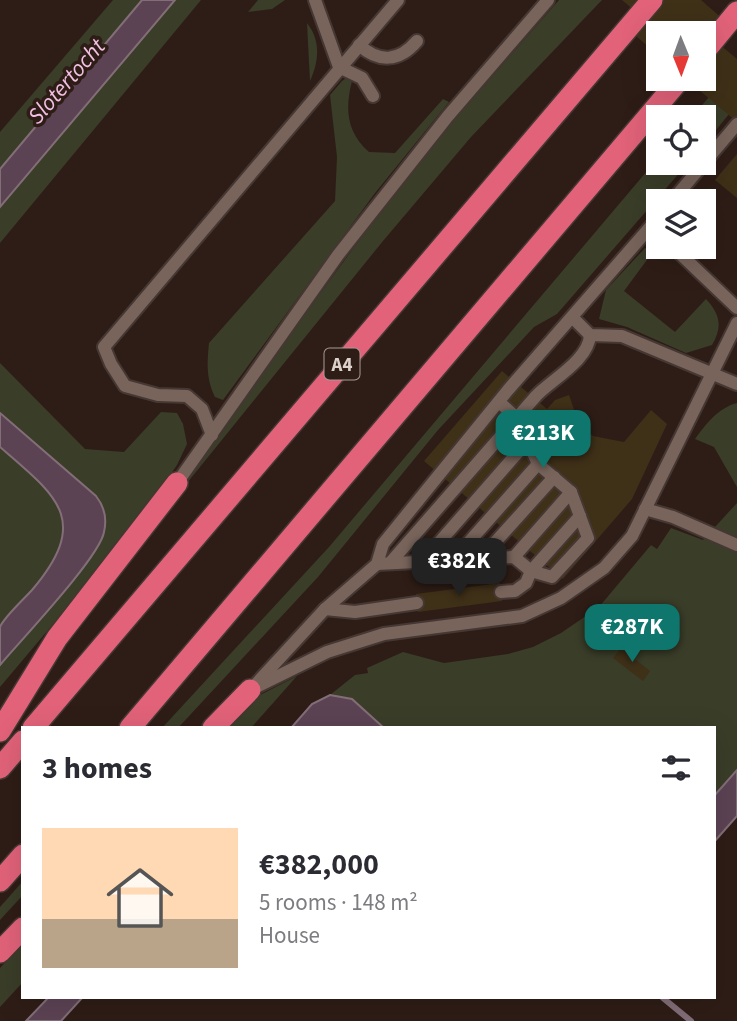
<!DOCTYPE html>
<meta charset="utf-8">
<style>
body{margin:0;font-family:"Source Sans 3",sans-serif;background:#f2f2f3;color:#2b2b33;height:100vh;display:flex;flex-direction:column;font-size:26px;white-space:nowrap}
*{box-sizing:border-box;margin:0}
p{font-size:23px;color:#7c7c81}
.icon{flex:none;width:38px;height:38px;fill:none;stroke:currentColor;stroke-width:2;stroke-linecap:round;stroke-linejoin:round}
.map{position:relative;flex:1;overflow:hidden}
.details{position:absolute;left:21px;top:726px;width:695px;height:273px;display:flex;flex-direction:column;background:#fff;border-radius:0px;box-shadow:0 7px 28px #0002}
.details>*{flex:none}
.needle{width:46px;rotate:179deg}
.fabs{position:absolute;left:646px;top:21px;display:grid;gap:14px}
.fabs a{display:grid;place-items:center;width:70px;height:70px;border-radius:0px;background:#fff;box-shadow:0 7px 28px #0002;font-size:35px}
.price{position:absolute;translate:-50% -60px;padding:0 16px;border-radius:14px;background:#0f766e;color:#fff;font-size:23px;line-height:46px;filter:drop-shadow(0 2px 4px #0008)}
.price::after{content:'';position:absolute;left:50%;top:42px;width:21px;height:16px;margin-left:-10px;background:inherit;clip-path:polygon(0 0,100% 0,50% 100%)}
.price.selected{background:#222;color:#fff}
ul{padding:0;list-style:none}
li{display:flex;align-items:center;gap:21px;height:175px;padding:0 21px}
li+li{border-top:2px solid #e1e1e2}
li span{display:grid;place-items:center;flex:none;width:196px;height:140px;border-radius:0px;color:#555}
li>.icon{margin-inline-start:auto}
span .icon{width:84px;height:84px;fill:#fffc;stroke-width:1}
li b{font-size:30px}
h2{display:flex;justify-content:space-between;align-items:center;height:84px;padding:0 21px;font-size:30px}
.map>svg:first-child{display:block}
</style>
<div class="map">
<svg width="737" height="1021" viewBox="0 0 737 1021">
<rect width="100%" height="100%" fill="#2e1d16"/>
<!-- green -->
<g fill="#3a3d28">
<polygon points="113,0 142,0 0,169 0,132"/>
<polygon points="175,0 201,0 0,243 0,207"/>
<polygon points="258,0 285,0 272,9 248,12"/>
<polygon points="559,0 602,0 471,137 383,241 115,572 372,223 439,137"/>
<path d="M 307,23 C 321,41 319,61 310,81 Z"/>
<polygon points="737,64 737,104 704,145 704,117 692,117"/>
<path d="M 349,76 L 352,81 C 345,108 346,132 369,152 L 395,153 L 443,99 L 449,102 L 375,193 L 223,400 L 215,397 C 206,379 207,363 209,343 L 335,201 L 337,157 L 330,95 L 342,81 Z"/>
<polygon points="658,158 658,163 688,163 557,314 534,327 438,430 318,577 178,728 162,728 329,547"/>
<path d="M 645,248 L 652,253 L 624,291 L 675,332 L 706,299 C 720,314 723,327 712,345 L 686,353 L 627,327 L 599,319 L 606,290 Z"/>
<polygon points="0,363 85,449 124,452 161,412 177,413 183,424 187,444 177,465 134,528 0,687 0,665 82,568 101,541 104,532 96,496 0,413"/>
<path d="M 737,403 L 737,487 L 714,447 L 695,439 C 706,424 718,408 737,403 Z"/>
<path d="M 0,447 C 19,463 42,478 55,499 C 85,544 27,596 0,628 Z"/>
<polygon points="737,503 737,770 714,796 714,728 384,728 352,700 330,695 355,675 368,673 367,668 403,652 444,663 508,654 533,647 561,633 599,607 651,545 657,549 671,528 703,540"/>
<polygon points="297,676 251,728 226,728 262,694"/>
<polygon points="23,881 23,895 0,920 0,907"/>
<polygon points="23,944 23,982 0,1007 0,968"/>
</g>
<!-- water -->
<g fill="#5c4354" stroke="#836e78" stroke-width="2">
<polygon points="142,0 175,0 0,207 0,169"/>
<path d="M 0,413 L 96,496 C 104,506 107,519 104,532 C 100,557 20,641 0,665 C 0,655 0,637 0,627 C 4,617 24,599 32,590 C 91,520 58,497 0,447 Z"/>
<polygon points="330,695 352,699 384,728 291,728 312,704"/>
<polygon points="737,770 737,816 714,842 714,796"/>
<polygon points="48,998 82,998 61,1021 26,1021"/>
</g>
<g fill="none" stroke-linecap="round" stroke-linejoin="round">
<!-- stream -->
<polyline stroke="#836e78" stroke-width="6" points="663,998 691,1021"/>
</g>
<!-- building -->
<g fill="#3f3018">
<polygon points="622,0 701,0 732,27 718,43 737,59 737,122 686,79 704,79 704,33 658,33 658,55 636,36 648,22"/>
<polygon points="737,154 737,198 715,180"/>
<polygon points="502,371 547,409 555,400 569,395 579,424 593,436 624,442 651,410 667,424 632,499 563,579 424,461"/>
<polygon points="500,583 502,601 418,612 416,594"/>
<polygon points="621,648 650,671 643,681 613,658"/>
</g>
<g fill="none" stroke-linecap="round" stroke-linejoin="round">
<defs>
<g id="lane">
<polyline points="315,0 339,67 362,78 373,96"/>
<path d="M 359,45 C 379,63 399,62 417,41"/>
<polyline points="672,201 737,124"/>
<polyline points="673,247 737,308"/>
<polyline points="573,318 590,335 622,336 737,384"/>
<polyline points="212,435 202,409 187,396 158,395 125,386 111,364 104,347 398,0"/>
<polyline points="177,483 338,255 448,116 548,0"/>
<polyline points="645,509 673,517 737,545"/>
<polyline points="514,557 571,492"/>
<polyline points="481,558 554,477"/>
<polyline points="453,560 538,464"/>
<polyline points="422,562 527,442"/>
<path d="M 390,563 L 536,396 C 551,380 589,360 590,335"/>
<polyline points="377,564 514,557 531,571 552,577 588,538 571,492 538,464 517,418 499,402"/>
<polyline points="501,592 515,591 526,583 531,571 580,516"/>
<polyline points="325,609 355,612 417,603"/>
<polyline points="256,684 325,609 377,564 383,544 434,481 508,390 658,218"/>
<polyline points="250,690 327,652 384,634 522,616 561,598 604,568 632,536 737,323"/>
</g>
<g id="highway">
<polyline points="704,52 737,12"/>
<polyline points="33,728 652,0"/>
<polyline points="130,728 680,79"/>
<polyline points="213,728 250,690"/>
<polyline points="0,731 57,638 177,483"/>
<polyline points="0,768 23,741"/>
<polyline points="0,881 23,855"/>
<polyline points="0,952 23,928"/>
</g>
</defs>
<!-- lane casing -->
<use href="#lane" stroke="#453733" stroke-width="16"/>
<!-- highway casing -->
<use href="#highway" stroke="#453733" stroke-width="24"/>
<!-- lane -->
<use href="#lane" stroke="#78645b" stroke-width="12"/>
<!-- highway -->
<use href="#highway" stroke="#e16279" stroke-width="21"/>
</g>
<g text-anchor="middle" stroke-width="7" stroke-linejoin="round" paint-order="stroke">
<!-- shield labels -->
<rect fill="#2e1d16" stroke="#a89b95" stroke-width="2" x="324.5" y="348.5" width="35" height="31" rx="5"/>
<g font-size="19" font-weight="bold" fill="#ddd1cc">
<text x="342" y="371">A4</text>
</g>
<!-- water labels -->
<g font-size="23" font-style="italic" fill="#f2c0e3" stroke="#2e1d16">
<text transform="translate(66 81) rotate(-49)" y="8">Slotertocht</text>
</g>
</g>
</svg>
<div class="fabs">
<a><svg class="needle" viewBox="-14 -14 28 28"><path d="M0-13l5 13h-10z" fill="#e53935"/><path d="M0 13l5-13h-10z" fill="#7c7c81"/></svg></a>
<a><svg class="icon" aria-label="locate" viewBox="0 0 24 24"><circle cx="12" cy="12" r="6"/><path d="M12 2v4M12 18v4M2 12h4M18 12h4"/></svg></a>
<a><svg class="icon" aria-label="layers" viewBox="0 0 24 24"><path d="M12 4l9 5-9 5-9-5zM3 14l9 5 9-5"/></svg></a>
</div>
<b class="price" style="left:543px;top:470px">€213K</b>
<b class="price selected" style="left:459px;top:598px">€382K</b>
<b class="price" style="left:632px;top:664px">€287K</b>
<section class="details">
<h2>3 homes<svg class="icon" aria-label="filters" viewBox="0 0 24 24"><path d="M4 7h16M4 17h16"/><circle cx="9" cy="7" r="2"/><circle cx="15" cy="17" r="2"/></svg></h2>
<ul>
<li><span style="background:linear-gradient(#ffd9b3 65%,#b9a48a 0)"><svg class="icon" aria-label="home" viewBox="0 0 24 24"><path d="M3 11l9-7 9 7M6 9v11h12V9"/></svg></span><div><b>€382,000</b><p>5 rooms · 148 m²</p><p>House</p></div></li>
</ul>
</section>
</div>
